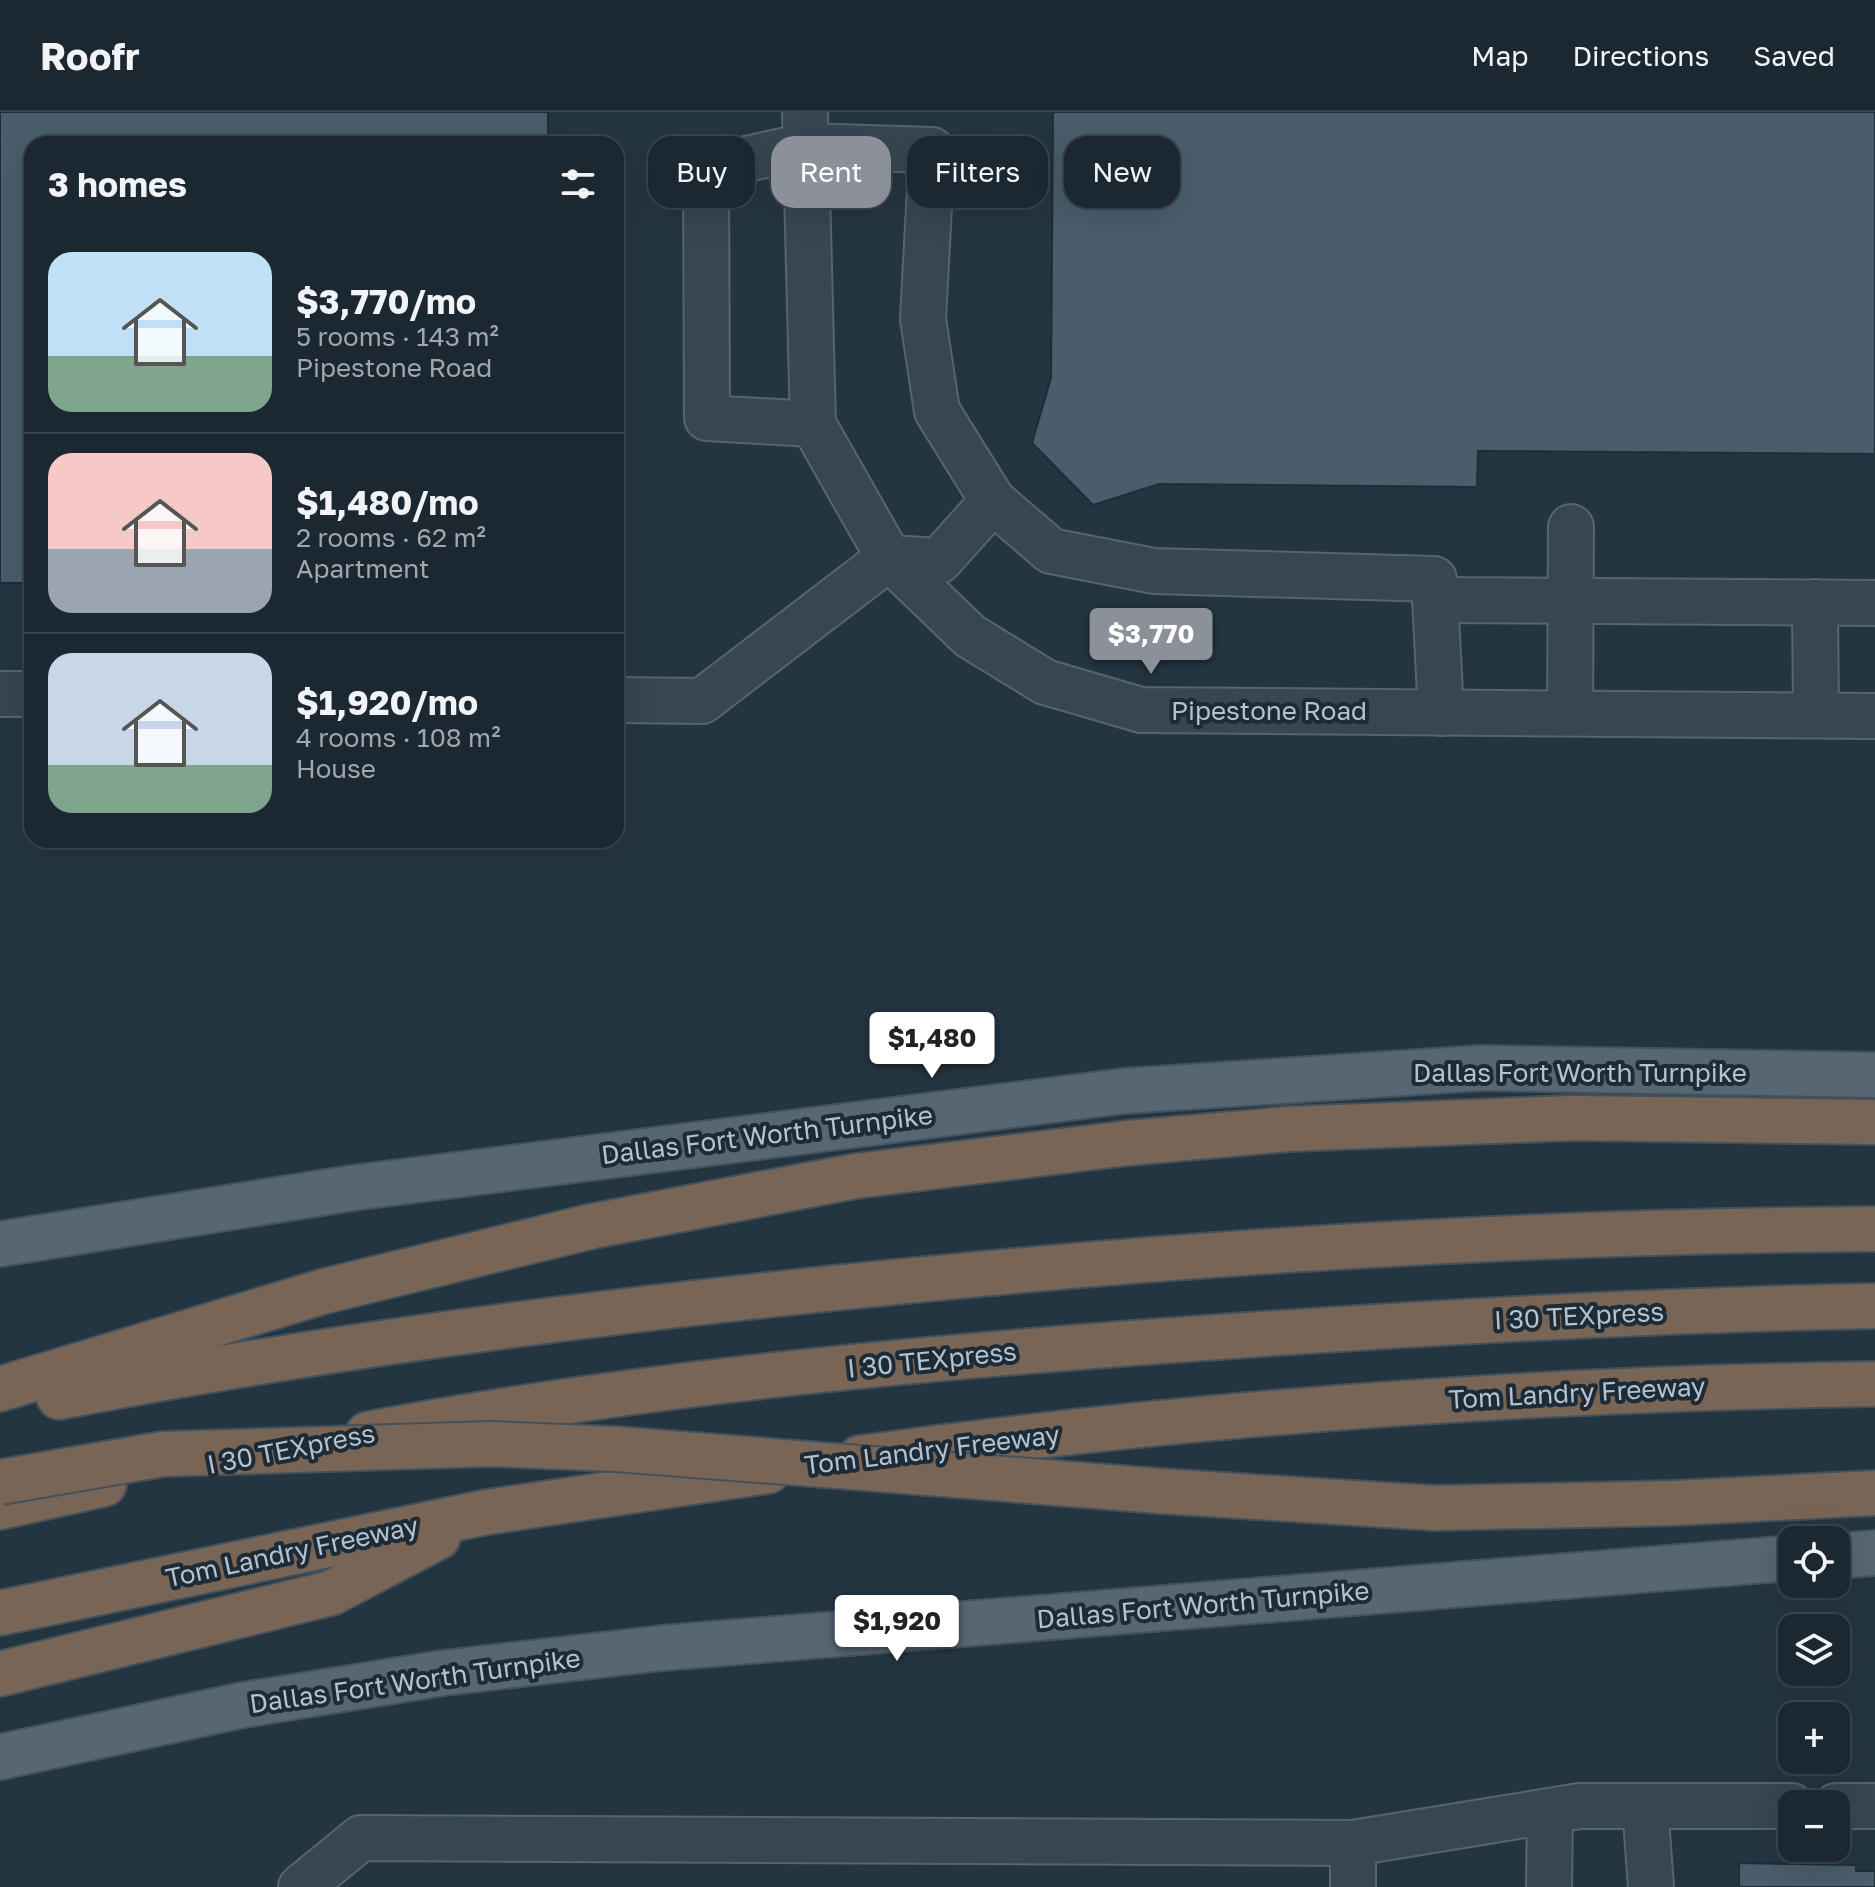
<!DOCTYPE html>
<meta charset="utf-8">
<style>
body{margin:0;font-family:"Golos Text",sans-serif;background:#28343e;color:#f1f3f6;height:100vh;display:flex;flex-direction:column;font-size:30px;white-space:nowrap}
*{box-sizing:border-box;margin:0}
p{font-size:26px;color:#a0a6ac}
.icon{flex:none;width:44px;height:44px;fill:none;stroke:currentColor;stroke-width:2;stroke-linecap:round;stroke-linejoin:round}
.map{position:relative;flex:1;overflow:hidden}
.side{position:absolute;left:24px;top:24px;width:600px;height:712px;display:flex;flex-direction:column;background:#1b2832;border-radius:24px;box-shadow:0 8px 32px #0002,0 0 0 2px #39444d}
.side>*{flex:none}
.guide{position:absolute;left:648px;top:24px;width:760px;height:72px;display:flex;gap:16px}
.tools{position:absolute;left:1778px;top:1414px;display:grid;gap:16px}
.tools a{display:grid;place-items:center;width:72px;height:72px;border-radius:16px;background:#1b2832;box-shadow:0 8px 32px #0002,0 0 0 2px #39444d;font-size:40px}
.price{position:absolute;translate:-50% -68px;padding:0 18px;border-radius:8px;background:#fff;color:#222;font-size:26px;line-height:52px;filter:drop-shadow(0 2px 4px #0008)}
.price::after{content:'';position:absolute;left:50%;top:48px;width:24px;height:18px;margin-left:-12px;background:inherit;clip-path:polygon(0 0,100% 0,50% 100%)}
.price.on{background:#8c9099;color:#fff}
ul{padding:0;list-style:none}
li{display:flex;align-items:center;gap:24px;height:200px;padding:0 24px}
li+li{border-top:2px solid #39444d}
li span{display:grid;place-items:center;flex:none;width:224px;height:160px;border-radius:24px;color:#555}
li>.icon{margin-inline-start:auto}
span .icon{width:96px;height:96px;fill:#fffc;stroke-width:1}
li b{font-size:34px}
h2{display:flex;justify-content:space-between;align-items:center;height:96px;padding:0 24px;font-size:34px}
.chip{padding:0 28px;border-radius:24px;background:#1b2832;box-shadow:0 8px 32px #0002,0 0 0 2px #39444d;font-size:28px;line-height:72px}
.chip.on{background:#8c9099;color:#fff}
header{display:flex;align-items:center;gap:48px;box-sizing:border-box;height:112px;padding:0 40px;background:#1b2832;border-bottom:2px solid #39444d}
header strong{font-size:38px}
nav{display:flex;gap:44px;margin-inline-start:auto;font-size:28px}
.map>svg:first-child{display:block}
</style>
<header>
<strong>Roofr</strong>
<nav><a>Map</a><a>Directions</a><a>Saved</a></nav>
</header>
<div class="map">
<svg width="1875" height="1775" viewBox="0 0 1875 1775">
<rect width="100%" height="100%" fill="#243542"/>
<!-- building -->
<g fill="#495d6b" stroke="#1f2d39" stroke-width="2">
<polygon points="0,0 548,0 548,32 32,32 32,471 0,471"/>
<polygon points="1053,0 1875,0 1875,342 1478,339 1477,375 1159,372 1093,393 1032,331 1051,266"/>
<polygon points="1739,1751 1856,1753 1856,1759 1875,1759 1875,1775 1739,1775"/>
</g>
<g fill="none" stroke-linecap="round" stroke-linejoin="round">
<defs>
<g id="minor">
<polyline points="805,0 813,312 889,446 970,524 1045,570 1141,598 1875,604"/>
<polyline points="813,312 707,306 706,56 805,34 932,38 923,207 937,299 993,389"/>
<polyline points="1435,488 1875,491"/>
<polyline points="1815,490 1816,603"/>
<polyline points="0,582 32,582"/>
<polyline points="616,588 702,589 889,446 939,449 993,389 1051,439 1154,459 1434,467 1441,601"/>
<polyline points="1570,601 1571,415"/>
<polyline points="1645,1694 1651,1775"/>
<polyline points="1836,1694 1875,1694"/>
<polyline points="1353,1731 1353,1775"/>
<polyline points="301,1775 361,1726 1353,1731 1580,1694 1792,1694"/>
<polyline points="1549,1775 1550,1699"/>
</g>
<g id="major">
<polyline points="0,1132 352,1076 1124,979 1481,956 1875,963"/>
<polyline points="1836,1444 1875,1441"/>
<polyline points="0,1645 243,1593 443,1561 662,1536 1792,1446"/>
</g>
<g id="highway">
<polyline points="0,1277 325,1179 593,1114 856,1064 1128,1031 1289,1017 1572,1006 1875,1010"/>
<path d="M 59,1285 C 336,1232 615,1197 895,1170 C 1221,1138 1548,1119 1875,1117"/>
<path d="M 368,1322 C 629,1273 896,1248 1161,1229 C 1399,1212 1637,1198 1875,1194"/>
<path d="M 860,1346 C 1196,1300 1536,1277 1875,1272"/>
<polyline points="0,1395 104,1372"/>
<polyline points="1435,1396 1675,1391 1875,1381"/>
<polyline points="0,1501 487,1400 768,1359"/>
<polyline points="0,1562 331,1481 438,1425"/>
</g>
</defs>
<!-- minor casing -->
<use href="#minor" stroke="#56646f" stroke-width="48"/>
<!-- major casing -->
<use href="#major" stroke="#45525e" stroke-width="48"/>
<!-- highway casing -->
<use href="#highway" stroke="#43515c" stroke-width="48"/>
<!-- minor -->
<use href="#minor" stroke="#384652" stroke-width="44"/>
<!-- major -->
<use href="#major" stroke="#566672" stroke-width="44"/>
<!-- highway -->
<use href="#highway" stroke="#796555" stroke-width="44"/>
<defs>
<polyline id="highway-bridge" points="0,1370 163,1342 492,1332 616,1337 1160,1379 1435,1396"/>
</defs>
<!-- highway-bridge casing -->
<use href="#highway-bridge" stroke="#43515c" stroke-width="48" stroke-linecap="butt"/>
<!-- highway-bridge -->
<use href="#highway-bridge" stroke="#796555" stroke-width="44"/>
</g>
<g text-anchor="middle" stroke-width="8" stroke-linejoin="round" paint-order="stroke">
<!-- street labels -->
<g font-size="26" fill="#b5c1cc" stroke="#1d2b37">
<text x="1269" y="608">Pipestone Road</text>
<text x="1580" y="970">Dallas Fort Worth Turnpike</text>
<text transform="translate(767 1023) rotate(-7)" y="9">Dallas Fort Worth Turnpike</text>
<text transform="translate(1579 1204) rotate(-3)" y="9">I 30 TEXpress</text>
<text transform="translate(932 1248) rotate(-6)" y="9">I 30 TEXpress</text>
<text transform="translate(1577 1281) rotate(-3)" y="9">Tom Landry Freeway</text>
<text transform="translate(291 1337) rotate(-11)" y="9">I 30 TEXpress</text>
<text transform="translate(932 1338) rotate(-7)" y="9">Tom Landry Freeway</text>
<text transform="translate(292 1440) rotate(-12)" y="9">Tom Landry Freeway</text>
<text transform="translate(1203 1493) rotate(-5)" y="9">Dallas Fort Worth Turnpike</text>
<text transform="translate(415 1569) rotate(-8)" y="9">Dallas Fort Worth Turnpike</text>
</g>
</g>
</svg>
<div class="tools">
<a><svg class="icon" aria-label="locate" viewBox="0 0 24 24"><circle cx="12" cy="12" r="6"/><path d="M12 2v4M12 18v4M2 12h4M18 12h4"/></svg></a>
<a><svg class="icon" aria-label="layers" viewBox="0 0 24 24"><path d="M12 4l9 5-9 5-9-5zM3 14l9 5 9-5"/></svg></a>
<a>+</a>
<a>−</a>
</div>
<b class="price on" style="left:1151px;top:564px">$3,770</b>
<b class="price" style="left:932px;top:968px">$1,480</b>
<b class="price" style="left:897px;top:1551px">$1,920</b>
<div class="guide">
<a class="chip">Buy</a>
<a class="chip on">Rent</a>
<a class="chip">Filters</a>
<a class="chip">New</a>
</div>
<section class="side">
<h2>3 homes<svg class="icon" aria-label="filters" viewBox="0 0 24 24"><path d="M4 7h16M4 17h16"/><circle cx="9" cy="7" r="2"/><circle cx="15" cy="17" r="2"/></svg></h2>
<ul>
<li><span style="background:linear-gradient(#bfe0f5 65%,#7fa58c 0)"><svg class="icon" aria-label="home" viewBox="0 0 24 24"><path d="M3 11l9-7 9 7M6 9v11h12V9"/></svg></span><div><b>$3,770/mo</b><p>5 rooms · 143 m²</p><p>Pipestone Road</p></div></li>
<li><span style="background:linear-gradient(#f6c9c9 60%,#9aa5b1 0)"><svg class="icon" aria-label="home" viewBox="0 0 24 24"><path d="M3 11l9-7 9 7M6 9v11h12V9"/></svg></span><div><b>$1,480/mo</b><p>2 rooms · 62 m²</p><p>Apartment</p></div></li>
<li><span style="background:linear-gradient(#c9d6e8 70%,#7fa58c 0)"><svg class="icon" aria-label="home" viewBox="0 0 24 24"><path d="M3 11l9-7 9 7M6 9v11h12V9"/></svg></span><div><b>$1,920/mo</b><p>4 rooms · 108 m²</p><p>House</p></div></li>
</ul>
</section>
</div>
